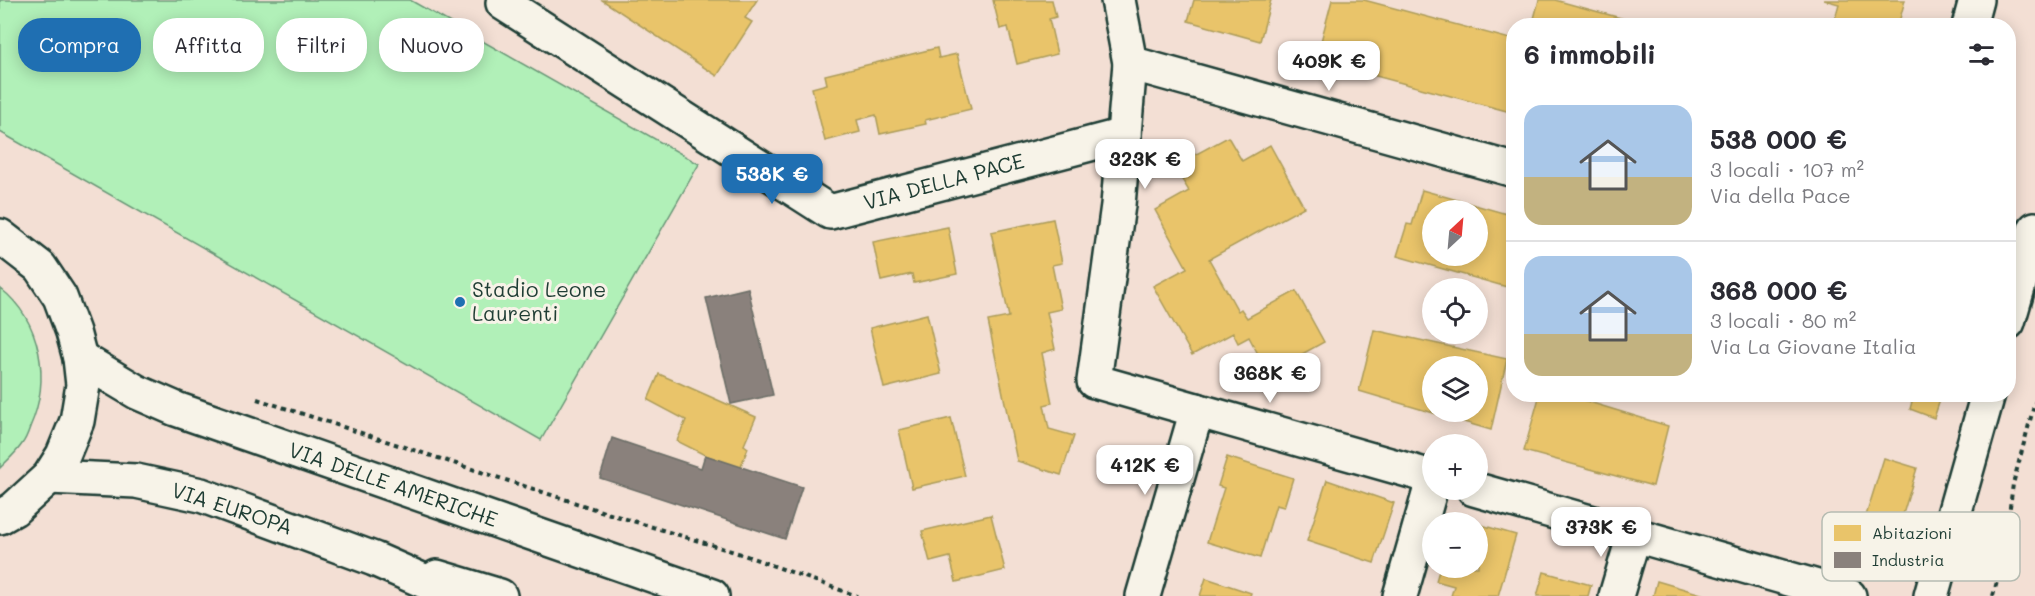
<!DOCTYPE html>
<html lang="it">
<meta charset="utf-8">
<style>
body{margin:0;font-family:Mali,sans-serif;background:#f7f7f7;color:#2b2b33;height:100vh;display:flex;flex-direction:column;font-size:22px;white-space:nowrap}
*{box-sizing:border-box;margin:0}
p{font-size:20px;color:#7c7c81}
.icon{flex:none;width:33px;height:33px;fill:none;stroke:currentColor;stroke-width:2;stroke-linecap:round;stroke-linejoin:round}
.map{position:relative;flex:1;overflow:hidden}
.drawer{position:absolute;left:1506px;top:18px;width:510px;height:384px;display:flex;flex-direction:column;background:#fff;border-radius:24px;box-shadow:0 3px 15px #0003}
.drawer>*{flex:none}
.banner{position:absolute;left:18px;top:18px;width:570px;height:54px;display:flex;gap:12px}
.needle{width:39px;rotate:26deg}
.fabs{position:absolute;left:1422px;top:200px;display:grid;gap:12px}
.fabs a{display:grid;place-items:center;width:66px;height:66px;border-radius:50%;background:#fff;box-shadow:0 3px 15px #0003;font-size:30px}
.price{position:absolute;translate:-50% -51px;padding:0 14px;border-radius:12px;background:#fff;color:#222;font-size:20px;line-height:39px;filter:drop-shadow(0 2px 3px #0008)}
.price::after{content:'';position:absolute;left:50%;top:36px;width:18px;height:14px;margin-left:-9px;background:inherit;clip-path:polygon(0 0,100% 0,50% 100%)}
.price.current{background:#1f6fb2;color:#fff}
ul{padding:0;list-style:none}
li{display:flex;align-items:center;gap:18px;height:150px;padding:0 18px}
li+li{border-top:2px solid #e1e1e2}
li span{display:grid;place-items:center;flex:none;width:168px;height:120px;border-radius:18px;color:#555}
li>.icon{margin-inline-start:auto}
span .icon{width:72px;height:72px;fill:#fffc;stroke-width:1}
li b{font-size:26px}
h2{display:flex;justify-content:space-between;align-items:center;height:72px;padding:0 18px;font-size:26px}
.tag{padding:0 21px;border-radius:24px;background:#fff;box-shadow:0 3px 15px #0003;font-size:21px;line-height:54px}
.tag.current{background:#1f6fb2;color:#fff}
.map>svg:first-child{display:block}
</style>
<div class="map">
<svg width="2035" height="596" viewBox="0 0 2035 596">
<rect width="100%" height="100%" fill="#f3dfd4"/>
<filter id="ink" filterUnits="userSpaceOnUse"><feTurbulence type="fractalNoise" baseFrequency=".0167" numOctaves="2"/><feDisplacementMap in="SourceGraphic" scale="12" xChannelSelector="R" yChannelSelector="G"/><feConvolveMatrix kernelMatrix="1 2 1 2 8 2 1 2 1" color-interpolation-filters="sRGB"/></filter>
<g filter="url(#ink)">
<!-- green -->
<g fill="#b1f0b8" stroke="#689676" stroke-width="1.5">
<polygon points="0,0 410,0 699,164 541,440 0,132"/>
<path d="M 0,288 C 42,321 51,380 30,427 C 28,433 26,439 22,444 C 16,453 7,461 0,468 Z"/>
</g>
<!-- homes -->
<g fill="#e9c46a" stroke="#ac9c5a" stroke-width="1.5" fill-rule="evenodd">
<polygon points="602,0 757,0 745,18 752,22 717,76"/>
<polygon points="993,0 1052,0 1056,17 1049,19 1057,54 1017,64 1008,27 1000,29"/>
<polygon points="1194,0 1271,0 1260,41 1188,21"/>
<polygon points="1332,0 1364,0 1514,40 1514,113 1316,60"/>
<polygon points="1539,0 1555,0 1650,26 1532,26"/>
<polygon points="1824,0 1905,0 1898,26 1833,26 1839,4"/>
<polygon points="937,48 939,58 957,54 971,109 925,120 926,124 880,134 876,115 857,120 860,132 825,141 812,88 827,84 825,75"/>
<polygon points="1228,137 1242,161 1270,145 1304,207 1209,259 1238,311 1241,309 1247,318 1296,291 1324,342 1268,373 1249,337 1238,343 1233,333 1192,355 1153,286 1187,268 1155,210 1189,191 1174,166"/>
<path d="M 1422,190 L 1514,216 L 1514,289 L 1397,256 L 1407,224 L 1412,225 ZM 1432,210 L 1478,210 L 1478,255 L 1432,255 Z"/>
<polygon points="1053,219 1062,263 1052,265 1061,309 1047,312 1055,349 1042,353 1052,403 1044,405 1049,429 1074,436 1061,475 1017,461 988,321 1009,317 991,232"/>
<polygon points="948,227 957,274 914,283 912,274 881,281 873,242"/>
<polygon points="927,314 941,374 884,388 870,328"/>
<path d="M 1374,330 L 1507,359 L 1491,430 L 1359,391 ZM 1432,366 L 1478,366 L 1478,411 L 1432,411 Z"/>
<polygon points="659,374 756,417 744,445 748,448 740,468 705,455 677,441 686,420 648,400"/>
<polygon points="1540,394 1563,394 1668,426 1653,486 1524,451"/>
<polygon points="1914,394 1942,394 1934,418 1910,409"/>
<polygon points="951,418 965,476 912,488 899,430"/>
<polygon points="1227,457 1293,478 1284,507 1276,505 1260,558 1207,542 1224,488 1218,486"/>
<polygon points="1884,458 1917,468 1884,577 1850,567"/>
<polygon points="1327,480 1394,503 1374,563 1307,541"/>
<polygon points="991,515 1005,570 956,582 950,557 930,562 922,531"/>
<polygon points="1478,524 1516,535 1498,596 1451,596 1454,586 1436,581 1440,567 1478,567"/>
<polygon points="1544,572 1591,585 1588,596 1537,596"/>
<polygon points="1206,578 1251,593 1250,596 1200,596"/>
<polygon points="1657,581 1708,596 1653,596"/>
</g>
<!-- industry -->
<g fill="#8a817c" stroke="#6a6d66" stroke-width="1.5">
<polygon points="748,288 773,395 731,404 706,298"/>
<polygon points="612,438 701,468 705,455 802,487 785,539 600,478"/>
</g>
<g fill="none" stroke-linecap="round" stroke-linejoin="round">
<defs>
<g id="minor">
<polyline points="505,0 503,3 830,212 1124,135"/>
<polyline points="1118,0 1130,63 1118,205 1094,381 1432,477"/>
<polyline points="1969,26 1976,0"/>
<polyline points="1130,63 1514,170"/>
<polyline points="1474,489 1849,596"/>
<polyline points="1143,596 1197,410"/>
<polyline points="1400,596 1432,484"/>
<polyline points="1616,596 1634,535"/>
</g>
<g id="major">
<polyline points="0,236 40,267 60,297 73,332 80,358 83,385 77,421 63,455 49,477 14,509 0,517"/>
<polyline points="2008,322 2035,229"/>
<polyline points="80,358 137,392 176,409 712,596"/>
<polyline points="49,477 136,481 201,495 374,559 458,596"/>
<polyline points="437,577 500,596"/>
<polyline points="1931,596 1988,394"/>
</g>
</defs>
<!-- minor casing -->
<use href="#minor" stroke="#1f3d34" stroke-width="38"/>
<!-- major casing -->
<use href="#major" stroke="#1f3d34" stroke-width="38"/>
<!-- path -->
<g stroke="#1f3d34" stroke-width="4" stroke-dasharray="4.5 4.5" stroke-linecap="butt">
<polyline points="257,399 610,514 741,554 857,596"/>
<polyline points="1993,596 2003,560 2013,484 2035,402"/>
</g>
<!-- minor -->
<use href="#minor" stroke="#f7f3e8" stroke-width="33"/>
<!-- major -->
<use href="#major" stroke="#f7f3e8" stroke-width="33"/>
</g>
</g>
<!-- markers -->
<circle fill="#1f6fb2" stroke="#f7f3e8" stroke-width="2" cx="460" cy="302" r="6"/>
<g text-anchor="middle" stroke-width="6" stroke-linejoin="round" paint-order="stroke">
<!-- street labels -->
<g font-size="21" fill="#1f3d34" stroke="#f7f3e8">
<text transform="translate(944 182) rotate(-15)" y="7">VIA DELLA PACE</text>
<text transform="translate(393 485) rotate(19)" y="7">VIA DELLE AMERICHE</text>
<text transform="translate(232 509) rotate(18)" y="7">VIA EUROPA</text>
</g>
<!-- poi labels -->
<g font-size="21" fill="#1f3d34" stroke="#f7f3e8" text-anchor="start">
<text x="472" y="297">Stadio Leone<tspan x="472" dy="24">Laurenti</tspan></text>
</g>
</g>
<!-- legend -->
<rect x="1822" y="512" width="198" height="69" rx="9" fill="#f7f3e8" stroke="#b6bcb2" stroke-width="1.5"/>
<rect x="1834" y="525" width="27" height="16" fill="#e9c46a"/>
<rect x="1834" y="552" width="27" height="16" fill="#8a817c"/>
<g font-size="16" fill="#1f3d34">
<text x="1872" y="539">Abitazioni</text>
<text x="1872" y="566">Industria</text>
</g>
</svg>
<div class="fabs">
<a><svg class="needle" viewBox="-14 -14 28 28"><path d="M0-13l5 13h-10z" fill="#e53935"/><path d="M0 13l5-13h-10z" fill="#7c7c81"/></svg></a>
<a><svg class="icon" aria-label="locate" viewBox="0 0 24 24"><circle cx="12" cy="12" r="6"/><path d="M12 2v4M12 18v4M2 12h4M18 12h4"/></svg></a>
<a><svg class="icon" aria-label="layers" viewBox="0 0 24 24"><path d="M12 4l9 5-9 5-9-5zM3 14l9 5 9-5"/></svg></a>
<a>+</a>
<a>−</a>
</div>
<b class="price" style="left:1329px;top:92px">409K €</b>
<b class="price" style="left:1145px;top:190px">323K €</b>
<b class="price current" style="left:772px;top:205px">538K €</b>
<b class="price" style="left:1270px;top:404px">368K €</b>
<b class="price" style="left:1145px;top:496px">412K €</b>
<b class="price" style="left:1601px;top:558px">373K €</b>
<div class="banner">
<a class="tag current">Compra</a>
<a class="tag">Affitta</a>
<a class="tag">Filtri</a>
<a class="tag">Nuovo</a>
</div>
<section class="drawer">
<h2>6 immobili<svg class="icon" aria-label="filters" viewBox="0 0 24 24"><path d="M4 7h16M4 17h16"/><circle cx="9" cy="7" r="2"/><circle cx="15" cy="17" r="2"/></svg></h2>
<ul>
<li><span style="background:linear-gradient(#a9c7e8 60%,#c2b280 0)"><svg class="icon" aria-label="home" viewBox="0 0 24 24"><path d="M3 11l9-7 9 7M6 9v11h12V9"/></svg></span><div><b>538 000 €</b><p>3 locali · 107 m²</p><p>Via della Pace</p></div></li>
<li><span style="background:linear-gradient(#a9c7e8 65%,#c2b280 0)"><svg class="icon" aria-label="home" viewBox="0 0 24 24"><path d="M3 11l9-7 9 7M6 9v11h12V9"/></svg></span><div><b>368 000 €</b><p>3 locali · 80 m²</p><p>Via La Giovane Italia</p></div></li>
</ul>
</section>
</div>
